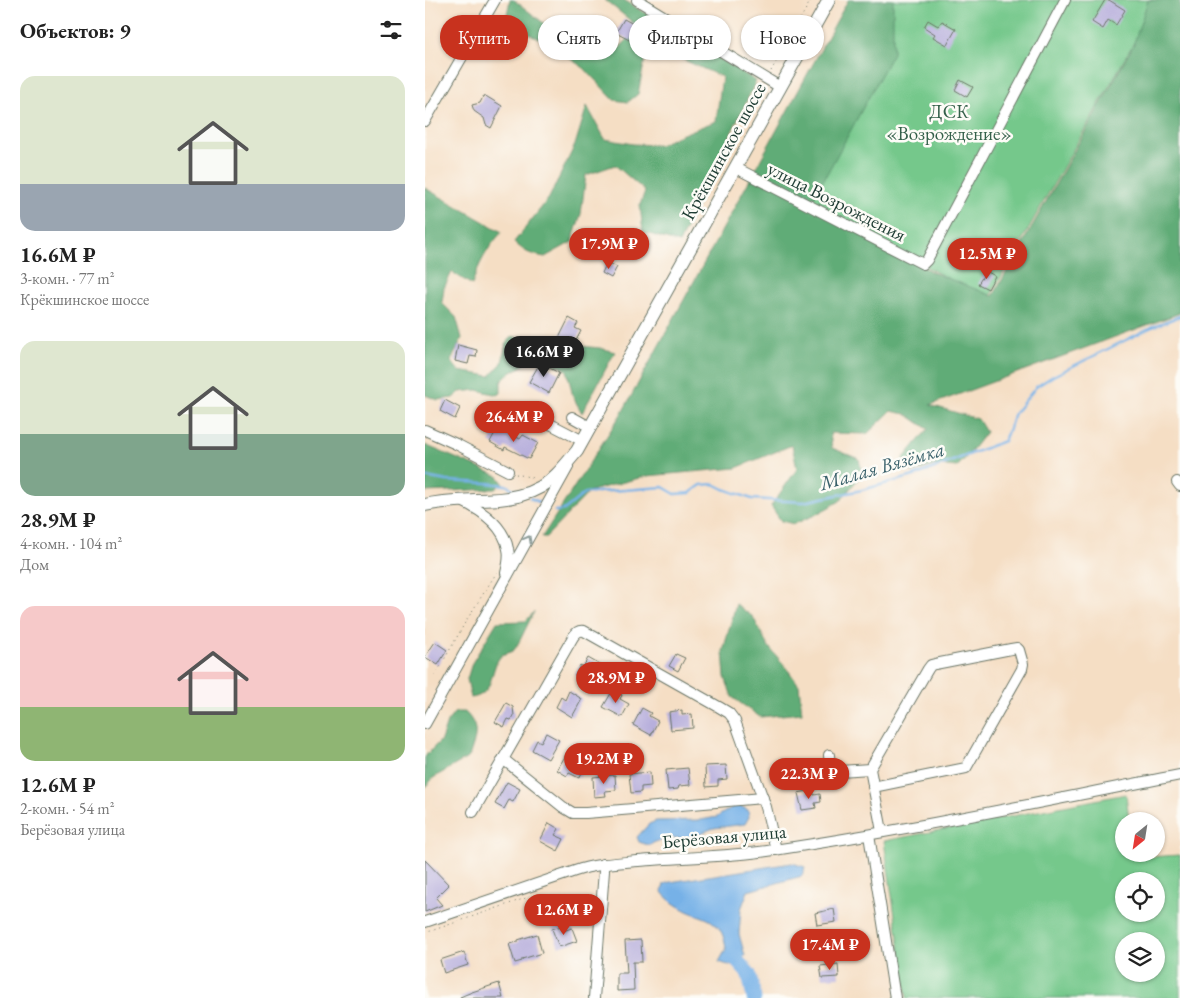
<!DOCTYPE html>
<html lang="ru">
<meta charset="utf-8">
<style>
body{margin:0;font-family:"EB Garamond",serif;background:#f2f2f2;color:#222;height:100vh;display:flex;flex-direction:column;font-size:19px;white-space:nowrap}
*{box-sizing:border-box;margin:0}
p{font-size:16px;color:#767676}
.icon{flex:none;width:28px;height:28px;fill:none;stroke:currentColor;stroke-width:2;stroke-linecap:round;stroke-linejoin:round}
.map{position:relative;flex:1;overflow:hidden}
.panel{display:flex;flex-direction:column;background:#fff;width:425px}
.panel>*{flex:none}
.top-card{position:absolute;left:15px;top:15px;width:475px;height:45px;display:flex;gap:10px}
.needle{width:32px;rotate:210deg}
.buttons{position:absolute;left:690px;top:812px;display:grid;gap:10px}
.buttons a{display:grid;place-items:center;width:50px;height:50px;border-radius:50%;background:#fff;box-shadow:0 1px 4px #0004;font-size:25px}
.price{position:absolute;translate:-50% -42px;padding:0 11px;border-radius:18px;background:#c8321e;color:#fff;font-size:16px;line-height:32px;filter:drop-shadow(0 1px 2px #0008)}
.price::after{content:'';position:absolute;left:50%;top:30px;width:15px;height:11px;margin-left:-8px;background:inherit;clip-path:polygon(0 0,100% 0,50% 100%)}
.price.selected{background:#222;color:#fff}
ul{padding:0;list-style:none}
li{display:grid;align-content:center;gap:10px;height:265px;padding:0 20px}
li span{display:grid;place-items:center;height:155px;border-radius:15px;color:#555}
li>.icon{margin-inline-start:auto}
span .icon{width:90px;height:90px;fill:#fffc;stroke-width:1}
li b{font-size:21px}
h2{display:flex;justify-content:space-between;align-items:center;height:60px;padding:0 20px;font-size:21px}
.chip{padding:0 18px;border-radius:22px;background:#fff;box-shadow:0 1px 4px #0004;font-size:18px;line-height:45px}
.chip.selected{background:#c8321e;color:#fff}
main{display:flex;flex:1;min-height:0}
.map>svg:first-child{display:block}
</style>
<main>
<section class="panel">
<h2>Объектов: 9<svg class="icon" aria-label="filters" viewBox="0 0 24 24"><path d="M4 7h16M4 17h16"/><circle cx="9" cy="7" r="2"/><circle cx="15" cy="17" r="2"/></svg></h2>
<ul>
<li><span style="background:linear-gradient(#dfe7d0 70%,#9aa5b1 0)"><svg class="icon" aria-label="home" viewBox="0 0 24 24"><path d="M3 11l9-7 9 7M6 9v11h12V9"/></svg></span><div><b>16.6M ₽</b><p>3-комн. · 77 m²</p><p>Крёкшинское шоссе</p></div></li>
<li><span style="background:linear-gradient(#dfe7d0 60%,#7fa58c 0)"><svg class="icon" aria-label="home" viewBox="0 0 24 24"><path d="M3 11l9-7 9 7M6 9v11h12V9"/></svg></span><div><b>28.9M ₽</b><p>4-комн. · 104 m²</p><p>Дом</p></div></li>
<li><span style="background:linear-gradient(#f6c9c9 65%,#8fb573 0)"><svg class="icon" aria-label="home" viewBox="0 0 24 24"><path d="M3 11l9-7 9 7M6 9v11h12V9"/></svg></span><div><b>12.6M ₽</b><p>2-комн. · 54 m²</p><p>Берёзовая улица</p></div></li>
</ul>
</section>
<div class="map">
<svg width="755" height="998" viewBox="0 0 755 998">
<rect width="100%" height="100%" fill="#fdfcf7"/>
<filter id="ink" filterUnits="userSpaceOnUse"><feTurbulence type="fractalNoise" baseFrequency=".02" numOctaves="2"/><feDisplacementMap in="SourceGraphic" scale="10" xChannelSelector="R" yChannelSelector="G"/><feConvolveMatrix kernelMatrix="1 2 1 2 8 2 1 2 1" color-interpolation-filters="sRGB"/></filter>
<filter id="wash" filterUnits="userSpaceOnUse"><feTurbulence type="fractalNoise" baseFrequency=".0096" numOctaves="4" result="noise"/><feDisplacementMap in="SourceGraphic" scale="20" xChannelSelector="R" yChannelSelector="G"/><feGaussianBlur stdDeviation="1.12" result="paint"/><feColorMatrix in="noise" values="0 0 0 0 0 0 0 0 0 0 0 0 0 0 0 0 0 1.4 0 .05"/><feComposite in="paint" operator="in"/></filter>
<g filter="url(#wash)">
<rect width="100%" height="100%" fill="#f5dec4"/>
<!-- green -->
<g fill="#75c88b" stroke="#4a8260" fill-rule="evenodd">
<polygon points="450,0 733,0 563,300 354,187"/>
<path d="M 701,794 L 704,821 L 699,821 L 699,854 L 707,854 L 708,858 L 755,855 L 755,998 L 482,998 L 459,841 ZM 699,881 L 731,881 L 731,914 L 699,914 ZM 699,941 L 731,941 L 731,974 L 699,974 Z"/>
</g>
<!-- forest -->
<g fill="#60ac77" stroke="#407456">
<path d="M 85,0 L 89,0 L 129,31 L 157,39 L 187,55 L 201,41 L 211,25 L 180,0 L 199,0 L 331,81 L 254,243 L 218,232 L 215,205 L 220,191 L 190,165 L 161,175 L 156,214 L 147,242 L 120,257 C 104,254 101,253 89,242 L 124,198 L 150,145 L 162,106 L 180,139 L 208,144 L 234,145 L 253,136 L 291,121 L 297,77 L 223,44 L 213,94 L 203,102 L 189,100 L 159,68 L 117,40 L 95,29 L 82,14 Z"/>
<polygon points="423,0 468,0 468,53 387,201 507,272 568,296 708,46 723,0 755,0 755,313 505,405 553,419 561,432 544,454 532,467 510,465 488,472 479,467 478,459 503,429 481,414 466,411 442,434 405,433 407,448 434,459 437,474 415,501 390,515 369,524 356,521 346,506 372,469 367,445 311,468 222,476 165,491 121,537 117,537 198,411"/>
<path d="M 0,188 L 77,232 C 63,247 53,265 47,285 L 27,272 L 19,288 L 17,303 L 31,317 L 37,338 L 26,361 L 34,371 L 65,376 L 77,363 L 81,343 L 88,336 L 101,341 L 175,348 L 190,352 L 157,413 L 148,397 L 142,370 L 114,356 L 82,375 L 76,382 L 76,393 L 73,395 L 52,390 L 35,392 L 28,398 L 13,400 L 0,395 Z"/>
<polygon points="0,445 73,476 78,483 70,489 0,492"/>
<polygon points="311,604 328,617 343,646 360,666 374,685 377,713 335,717 307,697 300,677 298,651"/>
<path d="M 109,612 C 105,619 93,646 89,650 C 85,653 78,653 75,657 C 64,671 70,695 46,698 L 42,679 L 47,663 L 72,622 L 101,621 Z"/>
<path d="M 30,712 L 40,712 C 56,728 50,738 44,757 L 8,778 L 0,788 L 0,758 L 2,754 L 16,740 L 22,722 Z"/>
</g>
<!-- water -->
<g fill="#76b1e7" stroke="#4a778e">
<polygon points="309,806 315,806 323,810 324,817 320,824 289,828 263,838 247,838 233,841 223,845 214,842 212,837 224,824 231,821 276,820 292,817"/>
<path d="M 367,863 L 380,867 L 377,876 L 323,891 L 316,909 L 314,934 L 320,956 L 306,966 L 294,962 L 301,949 C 300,941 298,933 293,927 C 285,917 272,916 262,911 C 252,906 243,900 237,892 L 239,884 L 245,882 Z"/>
</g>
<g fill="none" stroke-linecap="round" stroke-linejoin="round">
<!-- stream -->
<g stroke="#76b1e7" stroke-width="2.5">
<polyline points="0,477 22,481 61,483 81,485 92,491"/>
<polyline points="105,498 114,502"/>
<polyline points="130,511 139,510 160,493 238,487 250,494 265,493 276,485 289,484 299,489 327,499 378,502 437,490 489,476 579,441 590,413 611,387 628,376 689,346 727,327 755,316"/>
</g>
<!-- river -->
<polyline stroke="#76b1e7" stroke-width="15" points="312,961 324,974 329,998"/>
</g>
<g id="blocks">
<!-- building -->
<g fill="#b7afdc">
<polygon points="680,0 684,0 700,10 691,25 683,20 678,29 667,22"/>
<polygon points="199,19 214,27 206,41 191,33"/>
<polygon points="503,20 513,26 517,21 531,29 522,45 508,37 510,34 499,27"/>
<polygon points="535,80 548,87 542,97 530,90"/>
<polygon points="59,95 77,106 66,128 61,125 59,118 49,111 47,105 55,103"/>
<polygon points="182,229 191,234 189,237 196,241 189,254 174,245"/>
<polygon points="182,262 192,267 186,278 177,273"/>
<polygon points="561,271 570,276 563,289 553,284"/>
<polygon points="144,318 153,323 150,328 156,331 148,346 134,338"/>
<polygon points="33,345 52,350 51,357 45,356 43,364 30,361"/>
<polygon points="115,363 134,373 124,393 104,382"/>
<polygon points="20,400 35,408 30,419 15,411"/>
<polygon points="73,427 95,439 98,435 113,443 104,459 80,447 79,450 65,442"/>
<polygon points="10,642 22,650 13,665 0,657"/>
<polygon points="251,654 260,658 253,671 244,666"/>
<polygon points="163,658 177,666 166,684 150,675 155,665 158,667"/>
<polygon points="188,690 197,695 195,699 204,704 197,717 178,707"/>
<polygon points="144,691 157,699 147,717 131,707 136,697 140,700"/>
<polygon points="81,703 88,707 89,716 86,720 83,719 79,727 70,722"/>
<polygon points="217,708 226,713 224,716 233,721 226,735 208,725"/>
<polygon points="257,710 257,715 267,714 268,728 246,730 244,712"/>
<polygon points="121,733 134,740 123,759 107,750 112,740 116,742"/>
<polygon points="142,753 162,764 154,778 144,773 142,776 132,770"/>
<polygon points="374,761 377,772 374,772 376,779 362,783 360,777 356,778 353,765"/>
<polygon points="301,765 302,779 293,780 293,786 281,787 280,766"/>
<polygon points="263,768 265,785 254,786 253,789 243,790 241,770"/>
<polygon points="225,772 226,786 216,787 216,792 206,793 204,774"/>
<polygon points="190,775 191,790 180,791 181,796 169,797 168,777"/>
<polygon points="82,782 95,789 88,802 84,800 79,809 70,804"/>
<polygon points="388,790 389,795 395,794 396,802 390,803 391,808 377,810 373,793"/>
<polygon points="124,823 134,829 130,835 139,839 133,851 115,841"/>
<polygon points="0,860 24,885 11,898 17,905 0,912"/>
<polygon points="409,909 411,922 392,925 390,913"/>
<polygon points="136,926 138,931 147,928 152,941 134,947 127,929"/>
<polygon points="112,934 117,953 97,959 97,961 90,963 84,944 93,942 93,940"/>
<polygon points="216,940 217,962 208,962 209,990 192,991 192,973 202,973 200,941"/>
<polygon points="39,952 43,965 19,973 15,960"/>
<polygon points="413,964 414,977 397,978 395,966"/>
<polygon points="74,983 78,998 35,998 35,997 47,992"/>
</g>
</g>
</g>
<g filter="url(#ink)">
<use href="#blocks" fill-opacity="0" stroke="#6a7566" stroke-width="1"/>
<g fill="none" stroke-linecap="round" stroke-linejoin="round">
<defs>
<g id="minor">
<polyline points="212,0 355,87"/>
<polyline points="0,121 70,0"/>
<polyline points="311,168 498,264 502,260 640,0"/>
<polyline points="106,414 158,441"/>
<polyline points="147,417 165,427"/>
<polyline points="0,430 31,444 83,471"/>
<polyline points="752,482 755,486"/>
<path d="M 35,500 C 56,510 79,525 83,549 C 85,557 83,565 81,573"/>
<polyline points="0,724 143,467"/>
<polyline points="404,755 405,767 408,771 415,771 445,769"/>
<polyline points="78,759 138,807 148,813 161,813 338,798"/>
<polyline points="448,787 541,768 597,669 598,664 594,650 592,648 586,649 510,664 506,665 503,669 445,769 456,826 457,832"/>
<path d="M 48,812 L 148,637 C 151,633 153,630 159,631 L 294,707 L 304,713 L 310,721 L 341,807 L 351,850"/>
<polyline points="444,835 470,998"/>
<path d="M 0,922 L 150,871 C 170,864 192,863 213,861 C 258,857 304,857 349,850 C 485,830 620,801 755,775"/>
<polyline points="169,998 179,871 178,864"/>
</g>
<path id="major" d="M 0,505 C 16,501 33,501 50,500 C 79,500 111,497 132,474 C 139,467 146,458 152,451 L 404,0"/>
</defs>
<!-- minor casing -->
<use href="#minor" stroke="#6a7566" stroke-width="12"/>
<!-- major casing -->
<use href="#major" stroke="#6a7566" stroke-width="14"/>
<!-- path -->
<g stroke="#6a7566" stroke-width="1" stroke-dasharray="1 4" stroke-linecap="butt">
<polyline points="346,71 386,0"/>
<polyline points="91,474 109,478"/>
<polyline points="10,676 41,621 72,572"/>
<polyline points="0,933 104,897"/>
</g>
<!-- minor -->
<use href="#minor" stroke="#fff" stroke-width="10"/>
<!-- major -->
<use href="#major" stroke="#fff" stroke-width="12"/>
</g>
<!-- one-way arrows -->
<defs><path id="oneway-chevron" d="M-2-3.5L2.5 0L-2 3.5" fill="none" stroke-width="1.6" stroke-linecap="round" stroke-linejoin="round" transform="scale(1.25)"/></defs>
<use stroke="#8f9e9a" href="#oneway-chevron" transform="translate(103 539) rotate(-61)"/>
</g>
<g text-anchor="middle" stroke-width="5" stroke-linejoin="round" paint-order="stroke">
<!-- park labels -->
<g font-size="19" fill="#34604a" stroke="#fdfcf7">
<text x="524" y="118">ДСК<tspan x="524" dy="22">«Возрождение»</tspan></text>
</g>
<!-- street labels -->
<g font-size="19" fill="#1f3d34" stroke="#fdfcf7">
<text transform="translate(298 151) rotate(-61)" y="7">Крёкшинское шоссе</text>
<text transform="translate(412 201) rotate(27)" y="7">улица Возрождения</text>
<text transform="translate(299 836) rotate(-5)" y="7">Берёзовая улица</text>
</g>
<!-- water labels -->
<g font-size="20" font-style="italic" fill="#39606a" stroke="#fdfcf7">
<text transform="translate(457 466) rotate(-16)" y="7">Малая Вязёмка</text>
</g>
</g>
</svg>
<div class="buttons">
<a><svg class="needle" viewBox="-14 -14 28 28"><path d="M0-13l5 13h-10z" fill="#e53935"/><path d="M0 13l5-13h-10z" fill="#767676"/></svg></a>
<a><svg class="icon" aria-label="locate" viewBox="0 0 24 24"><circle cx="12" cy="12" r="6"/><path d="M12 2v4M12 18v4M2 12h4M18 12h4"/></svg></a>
<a><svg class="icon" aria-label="layers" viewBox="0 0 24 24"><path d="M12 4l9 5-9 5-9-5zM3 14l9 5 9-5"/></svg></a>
</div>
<b class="price" style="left:184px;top:270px">17.9M ₽</b>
<b class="price" style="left:562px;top:280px">12.5M ₽</b>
<b class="price selected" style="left:119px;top:378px">16.6M ₽</b>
<b class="price" style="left:89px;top:443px">26.4M ₽</b>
<b class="price" style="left:191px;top:704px">28.9M ₽</b>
<b class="price" style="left:179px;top:785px">19.2M ₽</b>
<b class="price" style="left:384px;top:800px">22.3M ₽</b>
<b class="price" style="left:139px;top:936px">12.6M ₽</b>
<b class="price" style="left:405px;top:971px">17.4M ₽</b>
<div class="top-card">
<a class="chip selected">Купить</a>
<a class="chip">Снять</a>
<a class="chip">Фильтры</a>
<a class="chip">Новое</a>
</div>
</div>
</main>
